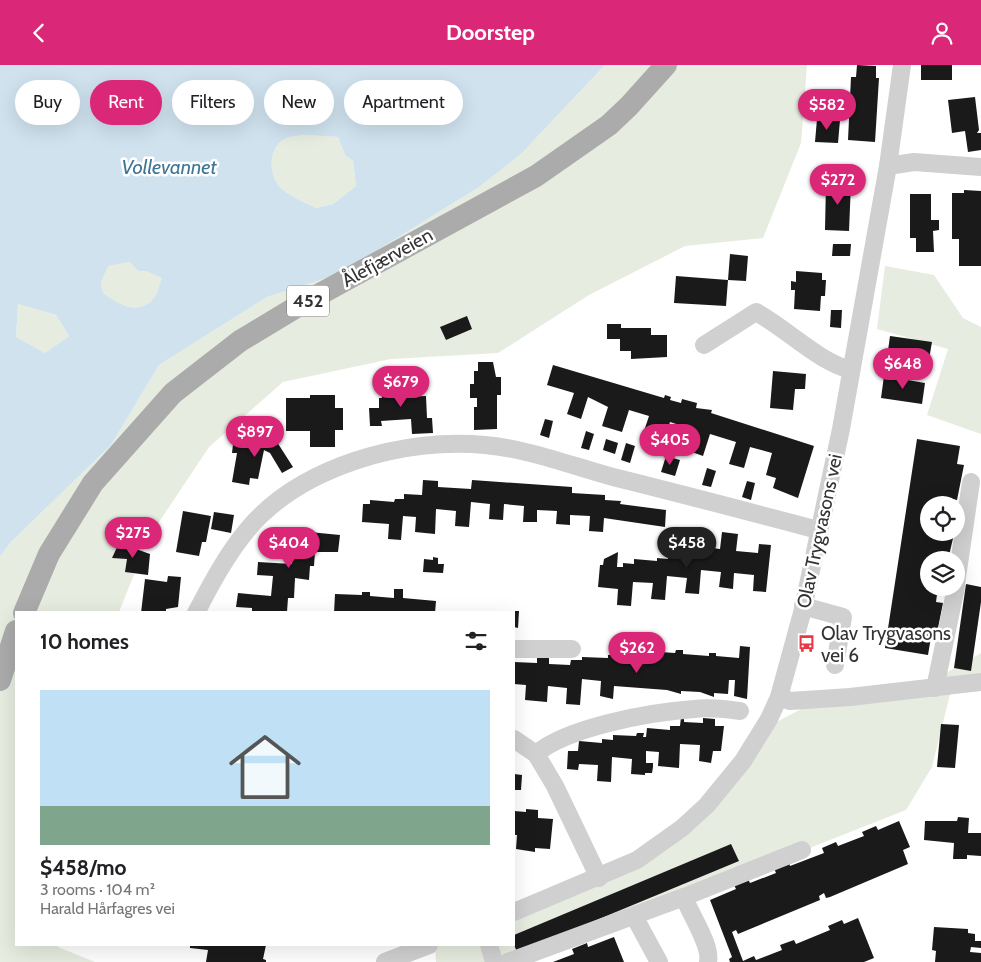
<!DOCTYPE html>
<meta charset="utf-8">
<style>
body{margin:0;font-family:Cabin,sans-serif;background:#f2f2f2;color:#202124;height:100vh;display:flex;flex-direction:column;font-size:19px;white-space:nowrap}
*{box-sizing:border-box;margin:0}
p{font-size:16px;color:#757577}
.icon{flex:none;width:28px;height:28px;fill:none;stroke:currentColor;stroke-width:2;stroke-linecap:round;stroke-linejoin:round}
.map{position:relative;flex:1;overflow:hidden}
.sheet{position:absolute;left:15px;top:546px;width:500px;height:335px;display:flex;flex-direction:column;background:#fff;border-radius:0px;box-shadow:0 5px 20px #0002}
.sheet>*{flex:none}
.hud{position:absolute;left:15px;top:15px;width:500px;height:45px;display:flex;gap:10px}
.fabs{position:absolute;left:920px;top:431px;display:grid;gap:10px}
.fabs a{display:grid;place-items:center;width:45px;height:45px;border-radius:50%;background:#fff;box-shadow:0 5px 20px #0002;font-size:25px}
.price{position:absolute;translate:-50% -42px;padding:0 11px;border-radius:18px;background:#db2777;color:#fff;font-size:16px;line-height:32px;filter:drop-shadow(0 1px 2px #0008)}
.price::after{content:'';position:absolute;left:50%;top:30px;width:15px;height:11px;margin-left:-8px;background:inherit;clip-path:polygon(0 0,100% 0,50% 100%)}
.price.active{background:#222;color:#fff}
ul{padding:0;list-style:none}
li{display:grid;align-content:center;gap:10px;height:265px;padding:0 25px}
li+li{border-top:1px solid #e0e0e0}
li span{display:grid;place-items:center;height:155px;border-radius:0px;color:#555}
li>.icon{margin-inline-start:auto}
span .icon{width:90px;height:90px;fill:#fffc;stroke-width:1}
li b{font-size:21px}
h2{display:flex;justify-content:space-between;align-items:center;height:60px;padding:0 25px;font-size:21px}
.tag{padding:0 18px;border-radius:22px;background:#fff;box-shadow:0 5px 20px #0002;font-size:18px;line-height:45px}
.tag.active{background:#db2777;color:#fff}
header{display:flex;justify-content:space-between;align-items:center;height:65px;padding:0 25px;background:#db2777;color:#fff;font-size:22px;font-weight:700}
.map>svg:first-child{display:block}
</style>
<header><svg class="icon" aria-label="back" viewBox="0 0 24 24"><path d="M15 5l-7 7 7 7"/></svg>Doorstep<svg class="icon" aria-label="person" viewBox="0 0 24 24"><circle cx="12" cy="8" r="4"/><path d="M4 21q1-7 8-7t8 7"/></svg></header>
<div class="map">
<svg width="981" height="897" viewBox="0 0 981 897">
<rect width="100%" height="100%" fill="#fff"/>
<!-- green -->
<g fill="#e6ecdf">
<polygon points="605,0 807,0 801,78 763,173 685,181 589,230 498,288 391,294 283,317 209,382 149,472 119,547 16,548 16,880 58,880 58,882 95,897 0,897 0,491 12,476 111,380 159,300 267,232 339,209 479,122 521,89"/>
<path d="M 304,70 L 338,72 L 345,90 L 353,96 L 356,121 L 333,139 L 316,143 C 304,137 288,131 279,121 C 268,110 269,81 285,74 C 291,71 298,71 304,70 Z"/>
<path d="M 130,197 L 138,206 L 146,206 L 163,213 C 160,219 157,230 152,235 C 137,251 117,238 103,228 L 101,217 L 107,201 Z"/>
<polygon points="885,201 934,210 963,253 981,262 981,369 927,350 948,284 877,264"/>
<polygon points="18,239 56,250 69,271 45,288 16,272"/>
<polygon points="981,588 981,615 952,621 932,702 906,745 521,897 436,897 435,880 514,880 514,854 690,760 752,670 803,643 909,629"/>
</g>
<!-- water -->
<path fill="#cfe2ee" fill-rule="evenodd" d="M 0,0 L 605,0 L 521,89 L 479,122 L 339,209 L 267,232 L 159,300 L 111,380 L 12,476 L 0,491 ZM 304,70 L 338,72 L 345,90 L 353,96 L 356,121 L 333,139 L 316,143 C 304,137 288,131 279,121 C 268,109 269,81 285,74 C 291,71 298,71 304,70 ZM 130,197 L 138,206 L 146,206 L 162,213 C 160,219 157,230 152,235 C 137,251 117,238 103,228 L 101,217 L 108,201 ZM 18,239 L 56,250 L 69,271 L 45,288 L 16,272 Z"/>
<!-- building -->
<g fill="#1a1a1a">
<polygon points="857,0 876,1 876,13 879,13 875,77 848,75 851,12 856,12"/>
<rect x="921" y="0" width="31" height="15"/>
<polygon points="975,32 979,65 977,68 981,68 981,85 968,87 965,66 952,68 948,35"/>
<polygon points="817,54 840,55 838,78 815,77"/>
<polygon points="826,117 851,118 849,166 825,165"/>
<polygon points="964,125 981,126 981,201 959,201 959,174 952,174 952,128 964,128"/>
<polygon points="910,129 931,129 931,155 939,155 939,165 933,166 934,187 916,187 916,173 910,173"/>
<polygon points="833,179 851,179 850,191 832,191"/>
<polygon points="730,189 748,191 746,216 728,215 726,241 674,238 676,211 728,215"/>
<polygon points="796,206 822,208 822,215 826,215 825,231 821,231 820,246 794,244 795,225 791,225 791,216 796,217"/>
<polygon points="831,245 842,245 841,263 830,262"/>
<polygon points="467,251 472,264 446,275 440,262"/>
<polygon points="607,259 621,259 621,263 651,263 651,270 667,270 667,292 631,294 631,286 620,286 620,274 607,274"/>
<polygon points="890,271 932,277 928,300 887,293"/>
<polygon points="478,297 493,297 496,312 501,312 501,330 497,330 497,364 474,365 474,342 477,342 477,333 470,333 470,319 474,319 474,306 478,306"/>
<polygon points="553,300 664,333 665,330 671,332 670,335 681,338 682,334 697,338 696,343 712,345 711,348 814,381 798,433 773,423 776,413 766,410 772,388 750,382 744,403 729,399 736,377 710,369 703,391 689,386 695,365 670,357 663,379 642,372 649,351 629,345 622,367 602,361 608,342 588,332 581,354 567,349 574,328 547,320"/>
<polygon points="773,306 806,309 805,324 795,324 793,345 770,343"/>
<polygon points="884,311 925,318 922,339 881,333"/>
<polygon points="399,313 400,332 426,331 427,353 432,353 433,368 412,369 411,354 381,356 382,361 370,361 369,343 379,343 379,333 382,333 381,314"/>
<polygon points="310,330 335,330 335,343 343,343 343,365 335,365 335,382 310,382 310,366 286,366 286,333 310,333"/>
<polygon points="545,354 553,356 549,373 540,370"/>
<polygon points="586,366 594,369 589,385 581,383"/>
<polygon points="234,371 277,377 293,402 282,408 270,388 264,385 258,414 250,413 249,420 232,417 237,388 232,388"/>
<polygon points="606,374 618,378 615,389 603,385"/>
<polygon points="917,374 960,381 957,399 964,400 957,435 952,434 951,440 929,440 929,468 954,469 948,495 929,495 929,522 938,522 936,537 943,538 936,573 931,572 928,590 885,583"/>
<polygon points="626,378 635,381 630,398 621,395"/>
<polygon points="666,391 680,395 675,411 661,407"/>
<polygon points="707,403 716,406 711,422 702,420"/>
<polygon points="423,415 438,416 438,422 471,424 472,415 572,422 572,428 605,430 605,435 621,436 620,439 666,445 665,462 604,453 603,467 589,466 590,451 570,450 570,460 556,459 557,446 537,445 537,457 523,457 524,441 504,439 503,455 489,454 490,439 471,437 469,462 455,461 456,446 436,444 435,469 415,467 416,452 403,451 401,475 388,474 389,459 362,457 363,439 370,439 370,435 394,437 395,434 404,434 404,429 422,430"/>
<polygon points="747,416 755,418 751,435 742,432"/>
<polygon points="183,446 211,451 206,477 202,477 199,491 176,487"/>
<polygon points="214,447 234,450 231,468 211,464"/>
<polygon points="279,464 340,470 338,487 315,487 314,501 310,501 309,515 295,513 294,533 288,533 287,547 252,548 252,543 236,542 238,528 271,531 273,511 257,510 258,497 292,499 293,485 278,484"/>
<polygon points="722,467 738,469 736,486 758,488 759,479 771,480 766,527 753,526 754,510 734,508 733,524 719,522 721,507 701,505 699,529 685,528 687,513 667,511 665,535 651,534 653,518 633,517 631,541 617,540 618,524 598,522 600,500 603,500 604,494 618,487 617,502 623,502 623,498 634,499 634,494 657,496 657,493 668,494 668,488 684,490 686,473 704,475 703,482 720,484"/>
<polygon points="119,478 150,489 148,510 125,507 127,494 112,493"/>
<polygon points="433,492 438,493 438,499 444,499 443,508 423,507 424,494 433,495"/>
<polygon points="168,511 181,512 178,542 166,544 166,548 141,548 145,514 167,517"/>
<polygon points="966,519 981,522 981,537 971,606 954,603"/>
<polygon points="394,524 403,524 403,533 436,536 435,548 334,548 335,529 362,530 362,527 370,527 370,531 394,533"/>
<polygon points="514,546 519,546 518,563 514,562"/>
<polygon points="740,581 750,582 747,634 734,631 735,615 729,615 728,629 714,628 714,632 700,627 681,626 681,629 667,625 614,621 613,634 600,631 601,616 582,614 580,640 566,639 567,623 548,621 547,637 525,635 526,620 514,619 514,597 537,598 537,593 549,593 549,599 570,600 571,595 582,595 582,592 608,593 608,590 616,590 617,584 675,588 676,585 683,585 683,589 709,591 709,588 716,588 716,591 739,593"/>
<polygon points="681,652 684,652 684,657 703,658 703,653 715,654 715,661 724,661 721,686 713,686 711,698 699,696 700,680 680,679 679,703 658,701 659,687 646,686 646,698 653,698 653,702 652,708 645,708 645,710 631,709 632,694 612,692 611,717 597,716 598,700 579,699 578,705 567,704 568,686 578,686 579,676 602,678 602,674 613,675 613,670 636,671 637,668 644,668 643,672 646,672 647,663 670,665 670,661 680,661"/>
<polygon points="941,659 959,660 955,703 937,702"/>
<polygon points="514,709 522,710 521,725 514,725"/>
<polygon points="526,744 538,745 538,753 553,754 550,784 535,783 535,787 516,784 517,770 514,770 514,746 526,747"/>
<polygon points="958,752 969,753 968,768 981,768 981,791 967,790 967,794 953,794 954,778 924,775 925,756 957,756"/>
<polygon points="899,756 910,782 903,785 908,799 830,832 826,833 824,828 819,831 820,835 738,869 736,865 732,867 743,896 754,891 756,895 782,885 780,880 794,875 796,879 830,865 828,861 842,855 844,859 858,853 874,893 864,897 730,897 729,894 732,892 710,835 736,824 734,820 748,814 750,818 776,808 774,803 789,797 790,801 824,788 822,783 836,777 838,781 864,771 862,767 876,761 878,765"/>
<polygon points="731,779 739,796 517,888 514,879 514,870"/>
<polygon points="934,862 968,864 968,868 975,869 975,876 981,876 981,883 971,882 970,887 981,888 981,897 935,897 936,886 932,885"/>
<polygon points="614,872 624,897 553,897 574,889 572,884 587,878 588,882"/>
<polygon points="190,880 266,880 263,894 266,895 266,897 206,897 208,885 190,883"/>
</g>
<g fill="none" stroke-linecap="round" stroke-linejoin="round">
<!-- minor -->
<g stroke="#d0d0d0" stroke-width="18">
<polyline points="888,101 914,97 981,102"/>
<path d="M 704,280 L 756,247 C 787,264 819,297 851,305"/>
<polyline points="956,519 971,417"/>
<polyline points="803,541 843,552 835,600"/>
<path d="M 196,548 C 211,519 227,489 248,464 C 301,401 405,372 485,380 C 529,384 572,401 613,412 C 682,429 750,447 818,465"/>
<polyline points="514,584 572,584"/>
<polyline points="935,623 956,522"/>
<polyline points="779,632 790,636 850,632 981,617"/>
<polyline points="514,674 536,689 555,721 599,813"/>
<path d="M 536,689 C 567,662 652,647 694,644 C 709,642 724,644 740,646"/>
<polyline points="684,832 802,785"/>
<polyline points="514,847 637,795 682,763 707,740 743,696 769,654 779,632 802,548 841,364 888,101 902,0"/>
<polyline points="634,851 659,897"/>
<polyline points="489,880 494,897"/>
<polyline points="385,897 429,880"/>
<path d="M 508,897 L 684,832 C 690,849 712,881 708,897"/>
</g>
<!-- major -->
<g stroke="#ababab" stroke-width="22">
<polyline points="24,548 49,489 93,418 173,328 240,276 298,241 536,111 609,60 629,41 666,0"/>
<polyline points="0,615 16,566"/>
</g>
</g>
<!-- icons -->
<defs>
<symbol id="bus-bare" viewBox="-9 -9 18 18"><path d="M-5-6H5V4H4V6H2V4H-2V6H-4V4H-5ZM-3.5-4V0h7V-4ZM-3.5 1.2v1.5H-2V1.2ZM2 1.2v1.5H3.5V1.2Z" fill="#e63946" stroke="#fff" stroke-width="2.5" paint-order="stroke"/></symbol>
</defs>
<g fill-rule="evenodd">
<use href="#bus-bare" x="794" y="566" width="25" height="25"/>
</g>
<g text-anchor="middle" stroke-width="5" stroke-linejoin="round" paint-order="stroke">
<!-- shield labels -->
<rect fill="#fff" stroke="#707070" stroke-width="1" x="287" y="220.5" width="42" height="31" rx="4"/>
<g font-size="18" font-weight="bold" fill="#333">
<text x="308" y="242">452</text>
</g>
<!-- street labels -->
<g font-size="19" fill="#333" stroke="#fff">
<text transform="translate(387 192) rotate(-29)" y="7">Ålefjærveien</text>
<text transform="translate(819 466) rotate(-78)" y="7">Olav Trygvasons vei</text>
</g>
<!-- poi labels -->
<g font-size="19" fill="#333" stroke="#fff" text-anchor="start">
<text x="821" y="575">Olav Trygvasons<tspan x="821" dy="22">vei 6</tspan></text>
</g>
<!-- water labels -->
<g font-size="20" font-style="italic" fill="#3f7597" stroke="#fff">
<text x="169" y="109">Vollevannet</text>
</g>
</g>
</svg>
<div class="fabs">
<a><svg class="icon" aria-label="locate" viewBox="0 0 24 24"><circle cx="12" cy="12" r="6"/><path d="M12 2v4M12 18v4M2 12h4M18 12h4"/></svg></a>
<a><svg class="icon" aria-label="layers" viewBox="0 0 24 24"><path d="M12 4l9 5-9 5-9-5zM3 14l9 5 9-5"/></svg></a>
</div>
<b class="price" style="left:827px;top:66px">$582</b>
<b class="price" style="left:838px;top:141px">$272</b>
<b class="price" style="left:903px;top:325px">$648</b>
<b class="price" style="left:401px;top:343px">$679</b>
<b class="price" style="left:255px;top:393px">$897</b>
<b class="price" style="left:670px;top:401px">$405</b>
<b class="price" style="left:133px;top:494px">$275</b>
<b class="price" style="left:289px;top:504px">$404</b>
<b class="price active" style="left:687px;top:504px">$458</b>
<b class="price" style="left:637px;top:609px">$262</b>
<div class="hud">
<a class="tag">Buy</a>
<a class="tag active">Rent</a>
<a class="tag">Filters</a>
<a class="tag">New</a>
<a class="tag">Apartment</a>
</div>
<section class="sheet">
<h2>10 homes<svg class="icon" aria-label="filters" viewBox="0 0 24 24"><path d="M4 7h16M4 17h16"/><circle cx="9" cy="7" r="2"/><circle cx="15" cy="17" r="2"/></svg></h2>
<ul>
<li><span style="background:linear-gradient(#bfe0f5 75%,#7fa58c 0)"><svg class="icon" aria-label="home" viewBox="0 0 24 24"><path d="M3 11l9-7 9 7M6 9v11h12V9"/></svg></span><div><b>$458/mo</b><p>3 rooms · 104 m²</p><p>Harald Hårfagres vei</p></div></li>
</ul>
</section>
</div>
